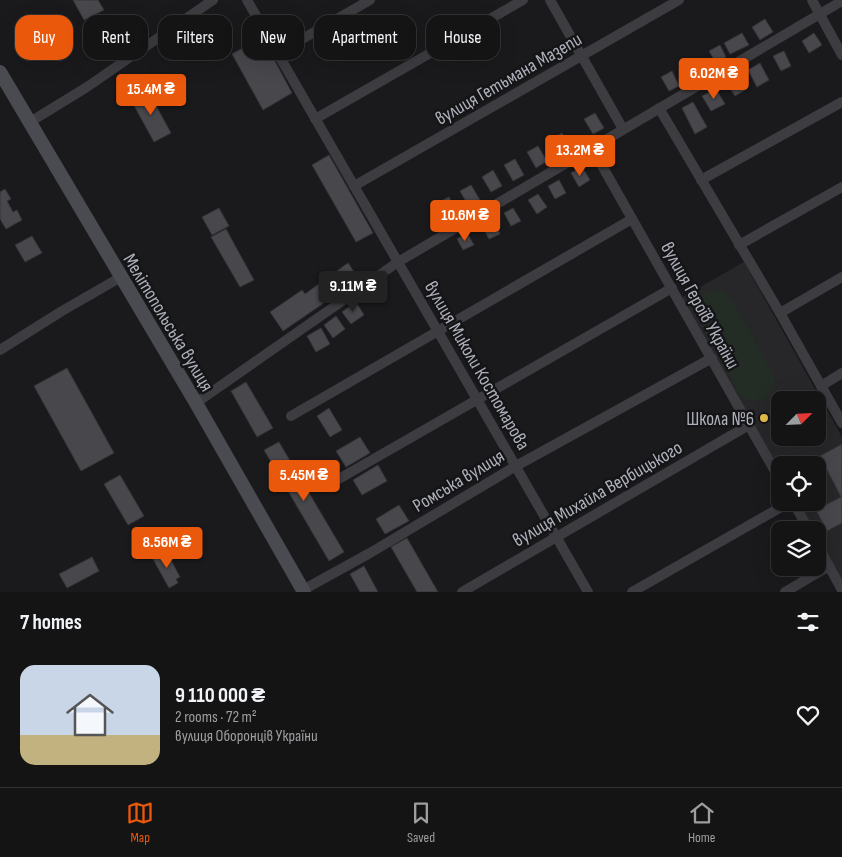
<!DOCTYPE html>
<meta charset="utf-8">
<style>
body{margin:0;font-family:"Sofia Sans Condensed",sans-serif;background:#212122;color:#f1f3f6;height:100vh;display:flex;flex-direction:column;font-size:19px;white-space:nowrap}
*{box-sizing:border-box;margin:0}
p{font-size:16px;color:#9d9ea0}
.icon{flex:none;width:28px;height:28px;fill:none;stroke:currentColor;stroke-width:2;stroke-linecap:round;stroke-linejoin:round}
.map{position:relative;height:592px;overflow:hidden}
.sheet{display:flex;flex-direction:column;background:#141415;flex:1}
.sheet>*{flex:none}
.hud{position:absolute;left:15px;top:15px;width:500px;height:45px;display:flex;gap:10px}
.needle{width:32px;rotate:66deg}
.controls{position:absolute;left:771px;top:391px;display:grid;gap:10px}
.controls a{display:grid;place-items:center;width:55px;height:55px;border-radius:10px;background:#141415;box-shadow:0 5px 20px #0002,0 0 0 1px #333334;font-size:25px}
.price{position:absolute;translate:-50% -42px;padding:0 11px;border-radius:5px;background:#ea580c;color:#fff;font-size:16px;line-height:32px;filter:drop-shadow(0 1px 2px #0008)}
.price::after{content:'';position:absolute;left:50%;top:30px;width:15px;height:11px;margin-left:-8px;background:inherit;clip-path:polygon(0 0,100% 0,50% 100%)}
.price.current{background:#222;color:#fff}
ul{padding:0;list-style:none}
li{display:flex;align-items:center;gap:15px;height:125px;padding:0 20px}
li span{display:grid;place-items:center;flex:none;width:140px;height:100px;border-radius:15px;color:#555}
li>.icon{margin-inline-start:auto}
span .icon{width:60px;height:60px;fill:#fffc;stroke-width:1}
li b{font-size:21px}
h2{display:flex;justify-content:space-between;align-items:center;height:60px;padding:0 20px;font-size:21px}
.pill{padding:0 18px;border-radius:15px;background:#141415;box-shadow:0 5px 20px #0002,0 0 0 1px #333334;font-size:18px;line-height:45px}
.pill.current{background:#ea580c;color:#fff}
.tab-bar{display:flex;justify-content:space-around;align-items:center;height:70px;border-top:1px solid #333334;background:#141415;font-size:14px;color:#9d9ea0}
.tab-bar a{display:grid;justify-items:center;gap:2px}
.tab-bar .current{color:#ea580c}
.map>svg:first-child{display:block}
</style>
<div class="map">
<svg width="842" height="592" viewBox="0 0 842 592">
<rect width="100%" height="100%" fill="#1a1a1c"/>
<!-- built -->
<path fill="#272629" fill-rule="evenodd" d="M 744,262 L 842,437 L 842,585 L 818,541 L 818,530 L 811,530 L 796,503 L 818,502 L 818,465 L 780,465 L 780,474 L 681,298 ZM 780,400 L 818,400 L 818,438 L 780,438 Z"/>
<!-- green -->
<path fill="#242c26" d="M 716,290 L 725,293 L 733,300 L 774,376 C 777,397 757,408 740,396 L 698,320 C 692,305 700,292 716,290 Z"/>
<!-- building -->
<g fill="#48474c" stroke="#353438">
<polygon points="73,0 98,0 104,10 84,20"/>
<polygon points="765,19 773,32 760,40 752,27"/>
<polygon points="742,33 749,45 730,54 724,43"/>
<polygon points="814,33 822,45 809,53 802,41"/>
<polygon points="262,37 292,93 263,110 232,54"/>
<polygon points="720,45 726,57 716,63 709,51"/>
<polygon points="784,51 791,66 781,71 773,56"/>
<polygon points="699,59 704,68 694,74 689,64"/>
<polygon points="760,63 769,80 757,87 748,70"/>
<polygon points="672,71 679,86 669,91 661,77"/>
<polygon points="739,76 747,89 735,96 727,84"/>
<polygon points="716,89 725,104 711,111 702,96"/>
<polygon points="148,91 171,133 154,142 131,100"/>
<polygon points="693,102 707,127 695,134 682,108"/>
<polygon points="595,113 604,128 593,134 584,119"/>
<polygon points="562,133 571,148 560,155 551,139"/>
<polygon points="538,146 547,161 536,168 527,152"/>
<polygon points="329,155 373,233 356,242 312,165"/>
<polygon points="515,159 524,175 513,181 504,165"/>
<polygon points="582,167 590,180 579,187 571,173"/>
<polygon points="493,170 502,186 491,192 482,177"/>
<polygon points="559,180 566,193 555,199 548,186"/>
<polygon points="471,185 480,200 469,207 460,191"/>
<polygon points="5,189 11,199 7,201 13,212 17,210 22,220 6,229 0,219 0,192"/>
<polygon points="538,194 547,207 537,214 528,200"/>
<polygon points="449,197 457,212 446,219 437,203"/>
<polygon points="219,208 229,226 212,235 202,217"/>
<polygon points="513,208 521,221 511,226 504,213"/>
<polygon points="493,218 500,234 489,239 481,224"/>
<polygon points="226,229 254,280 240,287 211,237"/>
<polygon points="467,233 474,245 463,250 457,239"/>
<polygon points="32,236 42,253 25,262 15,245"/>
<polygon points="348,263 359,279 283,331 270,312 302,290 305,294"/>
<polygon points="356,302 364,315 351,324 342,312"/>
<polygon points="336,316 345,329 333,338 324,325"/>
<polygon points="321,328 330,344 316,352 307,336"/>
<polygon points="67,368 114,453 81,471 34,386"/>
<polygon points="246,382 273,428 257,437 231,391"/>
<polygon points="329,408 342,430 330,437 317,416"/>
<polygon points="360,437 370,453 346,467 336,451"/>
<polygon points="279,442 344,552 329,561 264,450"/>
<polygon points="842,444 842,523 827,531 816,510 841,497 820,456"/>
<polygon points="378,465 387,481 362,495 353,480"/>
<polygon points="120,475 144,516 128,525 104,484"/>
<polygon points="399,505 409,521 385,534 376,519"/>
<polygon points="407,538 438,592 417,592 391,547"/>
<polygon points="166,551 180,577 176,579 178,583 169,588 153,559"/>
<polygon points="92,557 99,571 67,588 59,574"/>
<polygon points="364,566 378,592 360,592 350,574"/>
</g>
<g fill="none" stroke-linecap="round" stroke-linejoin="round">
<!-- minor -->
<g stroke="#3c3c41" stroke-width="10">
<polyline points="247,0 588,592"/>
<polyline points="550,0 623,129"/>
<polyline points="812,0 842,55"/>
<polyline points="278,53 370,0"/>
<polyline points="659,108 780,313 842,423"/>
<polyline points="315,119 523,0"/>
<polyline points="30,122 87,87 213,0"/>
<polyline points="592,148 780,480"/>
<polyline points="701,180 842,102"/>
<polyline points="354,186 679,0"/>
<polyline points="739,245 842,187"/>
<polyline points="780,313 842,277"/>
<polyline points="0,350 62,311 121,277"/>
<polyline points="821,386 842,373"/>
<polyline points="196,403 398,262 842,1"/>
<polyline points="291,416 632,219"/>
<polyline points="330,484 672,288"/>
<polyline points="793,502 809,530"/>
<polyline points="818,546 842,590"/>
<polyline points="303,590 370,553 516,466 712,358"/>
<polyline points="462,592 749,425"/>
<polyline points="632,592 790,502"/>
<polyline points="785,592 829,566"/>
</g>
<!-- secondary -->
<polyline stroke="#4a4b51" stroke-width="14" points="0,72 196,403 304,592"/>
</g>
<!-- markers -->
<circle fill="#e3be4b" stroke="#151517" stroke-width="2" cx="764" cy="418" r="5"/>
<g text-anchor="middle" stroke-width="5" stroke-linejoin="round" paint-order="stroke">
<!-- street labels -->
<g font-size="19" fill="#aeb1bb" stroke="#151517">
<text transform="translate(508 78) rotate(-30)" y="7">вулиця Гетьмана Мазепи</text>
<text transform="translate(701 305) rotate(61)" y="7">вулиця Героїв України</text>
<text transform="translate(169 322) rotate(59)" y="7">Мелітопольська вулиця</text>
<text transform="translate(478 365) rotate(60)" y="7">вулиця Миколи Костомарова</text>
<text transform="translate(458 480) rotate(-31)" y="7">Ромська вулиця</text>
<text transform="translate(597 493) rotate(-30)" y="7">вулиця Михайла Вербицького</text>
</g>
<!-- poi labels -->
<g font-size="19" fill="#aeb1bb" stroke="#151517" text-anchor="end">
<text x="754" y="425">Школа №6</text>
</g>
</g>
</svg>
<div class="controls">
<a><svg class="needle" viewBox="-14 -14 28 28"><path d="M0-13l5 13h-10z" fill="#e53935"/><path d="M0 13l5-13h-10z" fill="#9d9ea0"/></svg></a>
<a><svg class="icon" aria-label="locate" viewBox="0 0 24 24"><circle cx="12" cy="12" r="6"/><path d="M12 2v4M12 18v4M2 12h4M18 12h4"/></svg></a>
<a><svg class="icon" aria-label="layers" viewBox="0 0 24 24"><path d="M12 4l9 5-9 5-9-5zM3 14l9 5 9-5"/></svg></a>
</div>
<b class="price" style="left:714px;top:100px">6.02M ₴</b>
<b class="price" style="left:151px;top:116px">15.4M ₴</b>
<b class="price" style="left:580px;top:177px">13.2M ₴</b>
<b class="price" style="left:465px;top:242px">10.6M ₴</b>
<b class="price current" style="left:353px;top:313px">9.11M ₴</b>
<b class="price" style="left:304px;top:502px">5.45M ₴</b>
<b class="price" style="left:167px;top:569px">8.56M ₴</b>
<div class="hud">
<a class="pill current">Buy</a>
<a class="pill">Rent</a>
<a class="pill">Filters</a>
<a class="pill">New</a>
<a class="pill">Apartment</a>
<a class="pill">House</a>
</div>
</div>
<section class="sheet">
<h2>7 homes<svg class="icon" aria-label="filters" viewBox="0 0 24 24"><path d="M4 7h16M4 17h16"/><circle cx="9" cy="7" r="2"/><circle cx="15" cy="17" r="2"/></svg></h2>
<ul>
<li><span style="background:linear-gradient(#c9d6e8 70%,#c2b280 0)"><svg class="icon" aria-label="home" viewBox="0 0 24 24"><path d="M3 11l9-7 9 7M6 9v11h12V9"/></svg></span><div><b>9 110 000 ₴</b><p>2 rooms · 72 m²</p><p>вулиця Оборонців України</p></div><svg class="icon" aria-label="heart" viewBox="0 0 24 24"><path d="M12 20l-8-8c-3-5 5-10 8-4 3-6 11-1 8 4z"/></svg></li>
</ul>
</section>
<nav class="tab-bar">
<a class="current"><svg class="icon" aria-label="map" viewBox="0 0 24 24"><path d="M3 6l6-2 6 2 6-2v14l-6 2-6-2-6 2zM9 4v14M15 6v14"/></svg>Map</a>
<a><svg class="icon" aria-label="saved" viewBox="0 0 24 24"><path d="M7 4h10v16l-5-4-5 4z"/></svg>Saved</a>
<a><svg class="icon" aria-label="home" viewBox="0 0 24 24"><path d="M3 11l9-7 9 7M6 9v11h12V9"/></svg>Home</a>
</nav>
